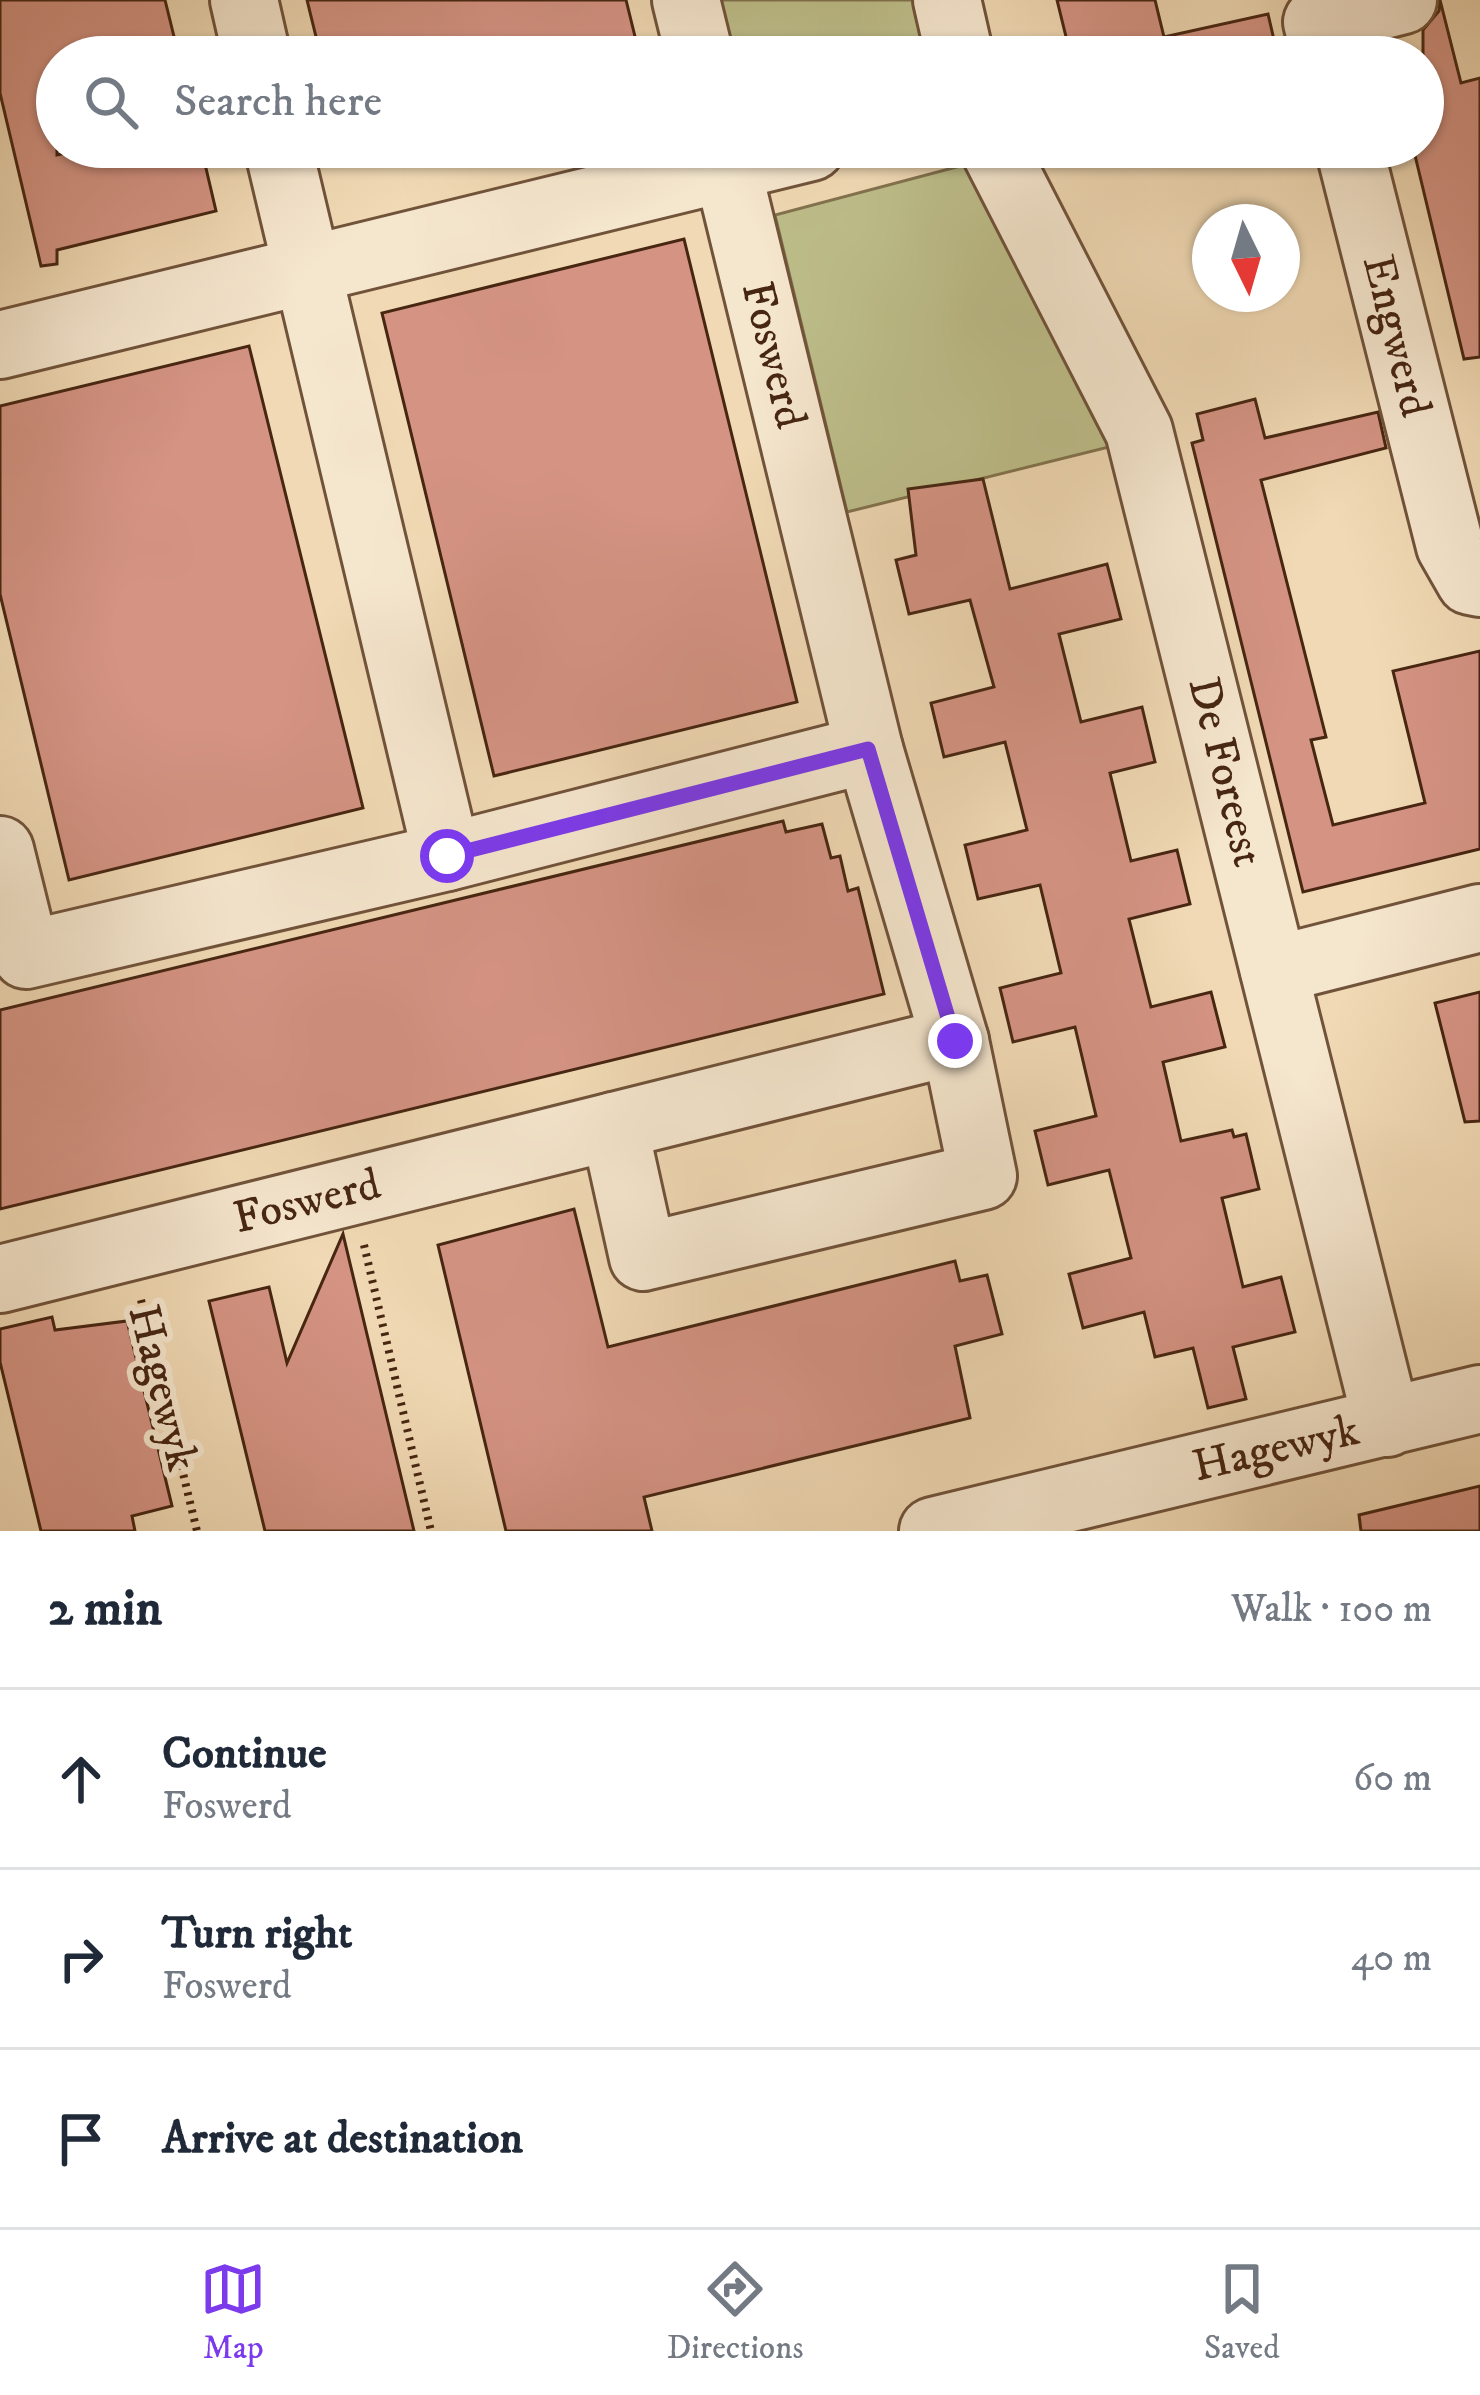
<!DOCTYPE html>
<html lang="en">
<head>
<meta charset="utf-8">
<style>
  body { margin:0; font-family:"IM FELL DW Pica",serif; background:#f2f2f3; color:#1f2937 }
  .compass { position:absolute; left:1192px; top:204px; width:108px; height:108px; border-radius:50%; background:#fff; box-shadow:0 3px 9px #0004; rotate:175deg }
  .stop { position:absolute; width:36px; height:36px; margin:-27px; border:9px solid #7c3aed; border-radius:50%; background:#fff }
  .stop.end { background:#7c3aed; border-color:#fff; box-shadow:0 3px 12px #0008 }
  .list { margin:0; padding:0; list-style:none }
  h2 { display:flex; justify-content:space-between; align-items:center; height:156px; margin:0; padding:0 48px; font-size:51px }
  h2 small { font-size:39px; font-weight:400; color:#747a83 }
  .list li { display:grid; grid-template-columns:78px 1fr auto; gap:36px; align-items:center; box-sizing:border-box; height:180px; padding:0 48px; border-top:3px solid #e0e1e3 }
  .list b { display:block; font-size:45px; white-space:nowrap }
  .list p { margin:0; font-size:39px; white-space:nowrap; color:#747a83 }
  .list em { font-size:39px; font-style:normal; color:#747a83 }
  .icon { flex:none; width:66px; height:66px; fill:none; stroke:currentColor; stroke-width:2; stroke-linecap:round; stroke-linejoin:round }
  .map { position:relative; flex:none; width:1480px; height:1531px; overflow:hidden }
  .search { position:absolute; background:#fff; box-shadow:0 3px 9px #0004; left:36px; right:36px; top:36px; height:132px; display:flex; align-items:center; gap:30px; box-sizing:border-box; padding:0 42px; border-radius:66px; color:#747a83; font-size:45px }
  .sheet { height:696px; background:#fff }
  nav { display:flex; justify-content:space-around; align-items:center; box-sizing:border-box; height:168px; border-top:3px solid #e0e1e3; background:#fff; font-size:33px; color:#747a83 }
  nav a { display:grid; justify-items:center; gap:6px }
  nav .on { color:#7c3aed }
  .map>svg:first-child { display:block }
  .green { fill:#bdbe8a; stroke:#82724e; stroke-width:3 }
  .building { fill:#d49383; stroke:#472612; stroke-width:3 }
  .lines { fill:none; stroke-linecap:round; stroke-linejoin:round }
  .minor-casing { stroke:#71533a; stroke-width:72 }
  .path { stroke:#472612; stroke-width:8; stroke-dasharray:3 6; stroke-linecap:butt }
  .minor { stroke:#f5e6ce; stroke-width:66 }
  .route { stroke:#7c3aed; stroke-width:15 }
  .labels { text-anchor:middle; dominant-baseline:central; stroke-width:12; stroke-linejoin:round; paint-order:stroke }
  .street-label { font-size:45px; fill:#472612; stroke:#f5e6ce }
</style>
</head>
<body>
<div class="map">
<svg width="1480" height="1531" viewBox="0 0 1480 1531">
  <rect width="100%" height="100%" fill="#f0d9b4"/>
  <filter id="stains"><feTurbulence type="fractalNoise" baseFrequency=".00167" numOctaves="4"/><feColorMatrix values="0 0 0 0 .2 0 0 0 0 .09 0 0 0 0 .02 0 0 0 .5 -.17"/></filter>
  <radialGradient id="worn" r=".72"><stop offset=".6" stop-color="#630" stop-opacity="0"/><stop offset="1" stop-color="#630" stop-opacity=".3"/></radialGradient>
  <g class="green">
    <polygon points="716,0 926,0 939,57 731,57"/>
    <polygon points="979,161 1125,443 847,512 775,215"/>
  </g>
  <g class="building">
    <polygon points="0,0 165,0 179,57 57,57 57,155 94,147 201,147 216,211 57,250 57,264 41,266 0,93"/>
    <polygon points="307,0 626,0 640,57 321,57"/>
    <polygon points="1057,0 1155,0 1164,37 1268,14 1278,57 1071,57"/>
    <polygon points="1440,0 1461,83 1480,78 1480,357 1464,359 1413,147 1423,147 1423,30 1439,11"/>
    <polygon points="684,239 797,702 494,776 382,313"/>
    <polygon points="249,346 363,808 69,880 0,594 0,406"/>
    <polygon points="1255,399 1265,438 1378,412 1386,448 1261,480 1326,737 1311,740 1333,825 1425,803 1393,671 1480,651 1480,849 1303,892 1192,443 1203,440 1197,414"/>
    <polygon points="983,479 1010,589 1107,564 1121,619 1059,634 1081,722 1142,707 1155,762 1110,773 1131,861 1177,850 1190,904 1129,919 1151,1007 1211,992 1225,1047 1163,1062 1181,1141 1232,1130 1234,1137 1246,1134 1259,1189 1222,1198 1243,1287 1281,1277 1295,1332 1233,1347 1246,1399 1208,1408 1193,1348 1155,1357 1144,1312 1083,1328 1069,1274 1131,1258 1109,1170 1048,1185 1035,1131 1096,1116 1075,1027 1013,1042 1000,988 1061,973 1040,885 978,899 965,845 1027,830 1005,742 944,757 931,703 994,687 970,600 909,614 896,560 916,555 908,489"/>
    <polygon points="783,821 786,832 822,824 831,858 840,856 848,891 858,888 884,994 0,1209 0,1010"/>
    <polygon points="1480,992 1480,1121 1465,1122 1435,1003"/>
    <polygon points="574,1209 608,1347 955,1261 960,1281 987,1275 1002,1334 955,1346 970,1418 644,1497 652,1531 506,1531 438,1245"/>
    <polygon points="343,1234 414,1531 265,1531 209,1301 269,1287 287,1363"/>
    <polygon points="52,1317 55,1330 127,1321 172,1506 132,1516 135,1531 41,1531 0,1362 0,1329"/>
    <polygon points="1480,1486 1480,1531 1361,1531 1359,1515"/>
  </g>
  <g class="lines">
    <defs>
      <g id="minor">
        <polyline points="244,0 257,57"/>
        <polyline points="686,0 700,57"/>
        <polyline points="947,0 960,57"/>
        <polyline points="1326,57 1317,22 1403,0"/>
        <polyline points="278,147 447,857"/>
        <polyline points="993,147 1139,431 1387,1423"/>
        <polyline points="1349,147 1450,546 1470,581 1480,583"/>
        <polyline points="0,345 811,147"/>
        <polyline points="0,850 26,955 447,857 869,749"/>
        <polyline points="1274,970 1480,918"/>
        <polyline points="614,1126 643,1257 983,1176 955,1041 869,749 722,147"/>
        <polyline points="0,1279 955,1041"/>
        <polyline points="933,1531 1480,1399"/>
      </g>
    </defs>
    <use href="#minor" class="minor-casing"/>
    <g class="path">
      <polyline points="364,1245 431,1531"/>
      <polyline points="141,1300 197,1531"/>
    </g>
    <use href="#minor" class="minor"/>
  </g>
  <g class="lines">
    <polyline class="route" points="447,856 868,749 955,1041"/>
  </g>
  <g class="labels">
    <g class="street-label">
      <text transform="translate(1396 336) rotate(76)">Engwerd</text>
      <text transform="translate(773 355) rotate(76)">Foswerd</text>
      <text transform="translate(1225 772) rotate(76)">De Foreest</text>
      <text transform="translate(307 1202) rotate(-14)">Foswerd</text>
      <text transform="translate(162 1388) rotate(76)">Hagewyk</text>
      <text transform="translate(1276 1449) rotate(-13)">Hagewyk</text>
    </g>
  </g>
  <rect width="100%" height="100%" filter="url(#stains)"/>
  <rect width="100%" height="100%" fill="url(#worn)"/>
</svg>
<svg class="compass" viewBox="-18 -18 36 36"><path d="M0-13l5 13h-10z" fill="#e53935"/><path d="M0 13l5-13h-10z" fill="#747a83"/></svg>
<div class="stop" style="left:447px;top:856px"></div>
<div class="stop end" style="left:955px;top:1041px"></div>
<div class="search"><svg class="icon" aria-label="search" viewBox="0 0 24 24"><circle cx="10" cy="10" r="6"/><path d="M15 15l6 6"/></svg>Search here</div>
</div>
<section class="sheet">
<h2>2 min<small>Walk · 100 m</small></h2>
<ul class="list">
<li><svg class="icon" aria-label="ahead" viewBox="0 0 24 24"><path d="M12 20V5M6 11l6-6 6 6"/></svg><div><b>Continue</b><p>Foswerd</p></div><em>60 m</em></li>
<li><svg class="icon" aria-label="right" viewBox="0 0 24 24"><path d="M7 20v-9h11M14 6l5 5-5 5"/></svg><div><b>Turn right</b><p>Foswerd</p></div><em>40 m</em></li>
<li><svg class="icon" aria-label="arrive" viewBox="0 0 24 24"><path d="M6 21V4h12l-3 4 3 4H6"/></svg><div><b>Arrive at destination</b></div></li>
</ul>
</section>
<nav>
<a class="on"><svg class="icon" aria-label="map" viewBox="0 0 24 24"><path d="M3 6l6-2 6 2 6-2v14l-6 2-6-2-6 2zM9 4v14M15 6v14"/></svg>Map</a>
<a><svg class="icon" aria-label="directions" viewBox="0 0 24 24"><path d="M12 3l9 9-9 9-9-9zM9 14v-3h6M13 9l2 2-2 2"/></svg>Directions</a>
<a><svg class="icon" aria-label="saved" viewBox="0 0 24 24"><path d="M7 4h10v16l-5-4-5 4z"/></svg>Saved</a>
</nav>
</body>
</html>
